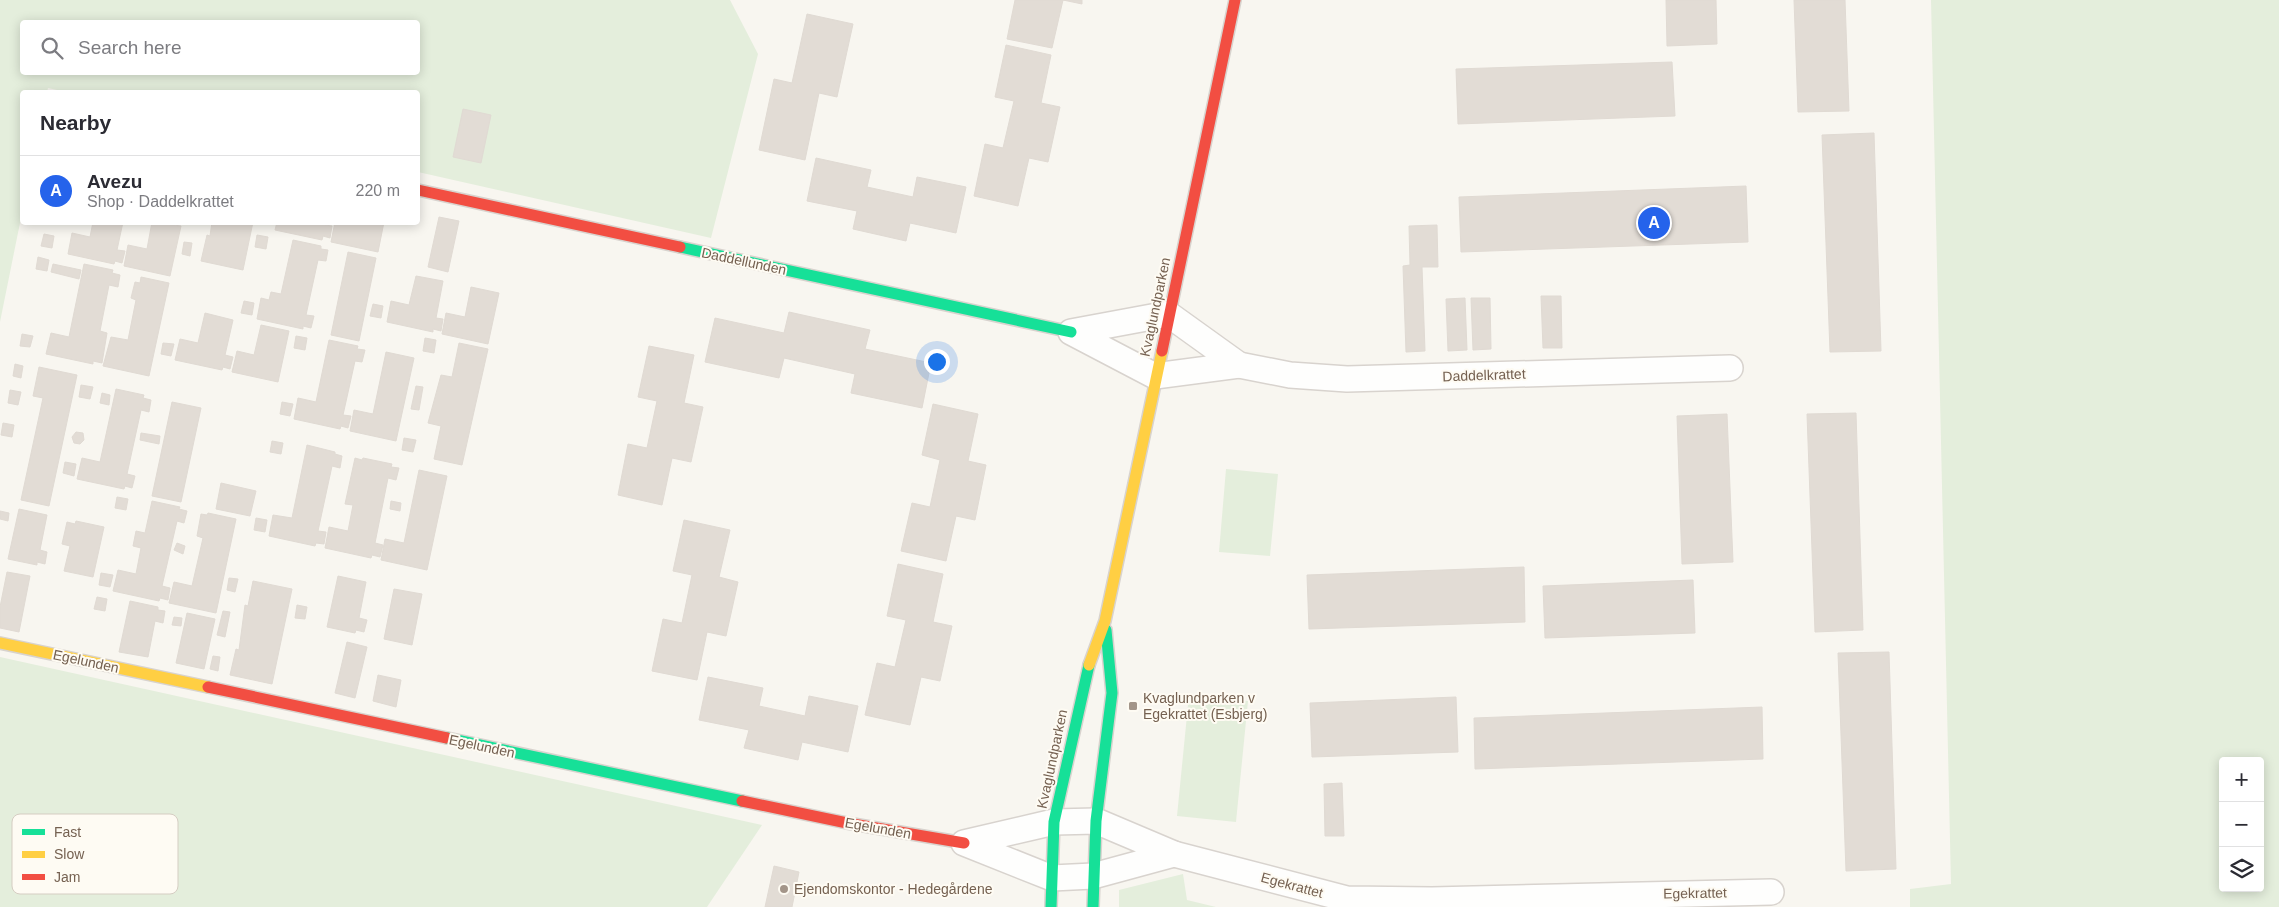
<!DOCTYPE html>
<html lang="en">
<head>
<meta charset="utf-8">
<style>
  body { margin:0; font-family:Helvetica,sans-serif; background:#f2f2f3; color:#2b2b33 }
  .controls { position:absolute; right:15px; bottom:15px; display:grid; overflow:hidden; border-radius:5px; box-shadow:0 2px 12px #0003 }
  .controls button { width:45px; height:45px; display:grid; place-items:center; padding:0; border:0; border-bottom:1px solid #e1e1e2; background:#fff; color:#2b2b33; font:25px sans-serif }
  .you { position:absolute; left:936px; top:361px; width:18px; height:18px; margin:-12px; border:4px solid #fff; border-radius:50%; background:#1a73e8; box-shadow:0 0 0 8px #1a73e833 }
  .badge { display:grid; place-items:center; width:32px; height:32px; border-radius:50%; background:#2563eb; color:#fff; font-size:16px; font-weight:700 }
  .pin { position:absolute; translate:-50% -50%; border:2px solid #fff; box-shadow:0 1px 5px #0006 }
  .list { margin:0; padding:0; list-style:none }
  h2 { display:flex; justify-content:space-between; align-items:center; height:65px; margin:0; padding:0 20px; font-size:21px }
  h2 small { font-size:16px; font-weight:400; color:#7c7c81 }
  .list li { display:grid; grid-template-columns:32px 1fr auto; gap:15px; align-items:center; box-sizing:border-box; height:70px; padding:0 20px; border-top:1px solid #e1e1e2 }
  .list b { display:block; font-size:19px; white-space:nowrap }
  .list p { margin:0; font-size:16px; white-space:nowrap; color:#7c7c81 }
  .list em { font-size:16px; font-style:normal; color:#7c7c81 }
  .icon { flex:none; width:28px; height:28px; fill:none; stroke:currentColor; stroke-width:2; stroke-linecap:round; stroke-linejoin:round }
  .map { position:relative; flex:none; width:2279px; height:907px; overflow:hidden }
  .search { position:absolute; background:#fff; box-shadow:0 2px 12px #0003; left:20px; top:20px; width:400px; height:55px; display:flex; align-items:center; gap:12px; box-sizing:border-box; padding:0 18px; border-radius:5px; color:#7c7c81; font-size:19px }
  .panel { position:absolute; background:#fff; box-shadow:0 2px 12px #0003; left:20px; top:90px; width:400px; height:135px; border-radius:5px }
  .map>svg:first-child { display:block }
  .green { fill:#e4eedc; fill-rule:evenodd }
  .building { fill:#e2dcd5; stroke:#e0dad3 }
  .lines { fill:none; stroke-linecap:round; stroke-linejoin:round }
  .street-casing { stroke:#d8d3ce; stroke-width:28 }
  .fast-casing { stroke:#d8d3ce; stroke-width:14 }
  .slow-casing { stroke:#d8d3ce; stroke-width:14 }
  .jam-casing { stroke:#d8d3ce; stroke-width:14 }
  .street { stroke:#fefefd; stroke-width:25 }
  .fast { stroke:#16e098; stroke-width:11 }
  .slow { stroke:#ffcf43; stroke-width:11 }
  .jam { stroke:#f24e42; stroke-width:11 }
  .poi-dot { fill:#a39589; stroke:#fefbf3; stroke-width:2 }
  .labels { text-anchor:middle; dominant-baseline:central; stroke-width:4; stroke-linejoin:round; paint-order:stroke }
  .street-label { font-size:14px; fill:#756151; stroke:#fefbf3 }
  .poi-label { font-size:14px; fill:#756151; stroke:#fefbf3; text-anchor:start }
  .key { fill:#fefbf3; stroke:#d5cdc2; stroke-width:1 }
  .key-label { font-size:14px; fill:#756151 }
</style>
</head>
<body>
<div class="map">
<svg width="2279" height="907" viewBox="0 0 2279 907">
  <rect width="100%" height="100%" fill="#f8f6f0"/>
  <g class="green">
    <path d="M0,0H730L758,54L711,238L418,172V92H66L48,88L47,92H22V213L0,322ZM22,22H418V72H22Z"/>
    <path d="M1931,0H2279V907H1910V889L1951,884ZM2223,761H2260V888H2223Z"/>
    <polygon points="1226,469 1278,474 1270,556 1219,552"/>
    <polygon points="0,657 762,825 707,907 0,907"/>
    <polygon points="1189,695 1248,701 1236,822 1177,816"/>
    <polygon points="1183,874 1187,900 1216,907 1119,907 1119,890"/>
  </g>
  <g class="building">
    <polygon points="1015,0 1082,0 1082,4 1063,0 1052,48 1007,39"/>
    <polygon points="1666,0 1716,0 1717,44 1667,46"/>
    <polygon points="1794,0 1845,0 1849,111 1798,112"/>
    <polygon points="807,14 853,24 837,97 819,93 805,160 759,150 774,79 792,83"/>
    <polygon points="1006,45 1051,55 1041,103 1060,107 1048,162 1029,158 1018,206 974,196 985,144 1003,148 1014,101 995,97"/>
    <polygon points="1672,62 1675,116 1458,124 1456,69"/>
    <polygon points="463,109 491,115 481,163 453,157"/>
    <polygon points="1874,133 1881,351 1830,352 1822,135"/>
    <polygon points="816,158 871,170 867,187 913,197 917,177 966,187 956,233 910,223 906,241 853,229 857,211 807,201"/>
    <polygon points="1746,186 1748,242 1461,252 1459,197"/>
    <polygon points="439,217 459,221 448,272 428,267"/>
    <polygon points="93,222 123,222 117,250 125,251 122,263 115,261 114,264 68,254 72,233 90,237"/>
    <polygon points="152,222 181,226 170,276 124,266 128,245 147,249"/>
    <polygon points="212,222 253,222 243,270 201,261 207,235 210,236"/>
    <polygon points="277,222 326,222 325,225 332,226 330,238 323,236 322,240 275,230"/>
    <polygon points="335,222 384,222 378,252 331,242"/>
    <polygon points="1437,225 1438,267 1422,267 1425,351 1406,352 1403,266 1410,265 1409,226"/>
    <polygon points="44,234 54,236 52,248 41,246"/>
    <polygon points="257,235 268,237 266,249 255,247"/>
    <polygon points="293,240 321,246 321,249 328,250 326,261 318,260 306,315 314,316 311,328 303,326 303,329 257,319 261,298 269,300 271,292 281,294"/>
    <polygon points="184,242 192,243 190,256 182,254"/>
    <polygon points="348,252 376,258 359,341 331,335"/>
    <polygon points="38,257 49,260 47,271 36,269"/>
    <polygon points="53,264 81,270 79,279 51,272"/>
    <polygon points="84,264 113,270 112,273 120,275 118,287 109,285 100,331 107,333 102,363 93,361 93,364 46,354 51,333 69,337"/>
    <polygon points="416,276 443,281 436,318 443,319 441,331 433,329 433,332 387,322 391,301 409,305"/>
    <polygon points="141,277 169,283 149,376 103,366 111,337 128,340 136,300 131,298 135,282 140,283"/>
    <polygon points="471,287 499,293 488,344 442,334 446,313 465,317"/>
    <polygon points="1541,296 1561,296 1562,348 1543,348"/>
    <polygon points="1465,298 1467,350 1448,351 1446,299"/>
    <polygon points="1471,298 1490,298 1491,349 1473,350"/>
    <polygon points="244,301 254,303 252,315 241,313"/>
    <polygon points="373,304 383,306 381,318 370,316"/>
    <polygon points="789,312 870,330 865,349 931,363 922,408 851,393 855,374 784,358 779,378 705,362 715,318 784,333"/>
    <polygon points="205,313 233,320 225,355 233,357 230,369 223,367 222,370 175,360 180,339 198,343"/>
    <polygon points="261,325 289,331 278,382 232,372 237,351 254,355"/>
    <polygon points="22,334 33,336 30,347 20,346"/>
    <polygon points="296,336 307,338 305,350 294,348"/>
    <polygon points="425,338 436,340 434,353 423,351"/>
    <polygon points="329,340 358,346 357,349 365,350 362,362 355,361 343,415 351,416 348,428 341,426 340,429 294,419 298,398 316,402"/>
    <polygon points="163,343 174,344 171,356 161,354"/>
    <polygon points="459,343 488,349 462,465 434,459 441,426 428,423 441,375 452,377"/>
    <polygon points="649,346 694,355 684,403 703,407 691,462 672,458 662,505 618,495 628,444 647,448 657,401 638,397"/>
    <polygon points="386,352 414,358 396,441 350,431 354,410 373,414"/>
    <polygon points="15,364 23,366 21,378 13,376"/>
    <polygon points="39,367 77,375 49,506 21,500 43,398 33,396"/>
    <polygon points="81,385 93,387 90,399 79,397"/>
    <polygon points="416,386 423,387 419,410 411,409"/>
    <polygon points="116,389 144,395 143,398 151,400 149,412 141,410 127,474 135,476 132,488 125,486 124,489 77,479 82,458 100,462"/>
    <polygon points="10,390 21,392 18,405 8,403"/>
    <polygon points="102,393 110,395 109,405 100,403"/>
    <polygon points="172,402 201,408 181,502 152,496"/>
    <polygon points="282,402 293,404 290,416 280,414"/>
    <polygon points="933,404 978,414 968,461 986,465 975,520 956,516 946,561 901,551 912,503 930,507 940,460 922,455"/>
    <polygon points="1856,413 1863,630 1815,632 1807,414"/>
    <polygon points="1727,414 1733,562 1682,564 1677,416"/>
    <polygon points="3,423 14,425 12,437 1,435"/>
    <polygon points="76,432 83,433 84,440 80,444 74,443 72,437"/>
    <polygon points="141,433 160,436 159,444 140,440"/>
    <polygon points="404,438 416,440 413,452 402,450"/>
    <polygon points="272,441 283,443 281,454 270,452"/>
    <polygon points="307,445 335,452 335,454 342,456 340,468 332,466 318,531 326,532 324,544 316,543 315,546 269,536 273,515 292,518"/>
    <polygon points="355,458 362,460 363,458 392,464 391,467 399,468 396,480 388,478 375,543 383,545 380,557 372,555 371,558 325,548 329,527 348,531 353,505 345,504"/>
    <polygon points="65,462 76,464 74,476 63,473"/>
    <polygon points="419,470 447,476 427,570 381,560 385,539 404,543"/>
    <polygon points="221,483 256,491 250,516 216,509"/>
    <polygon points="117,497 128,499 126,510 115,508"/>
    <polygon points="152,501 180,507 179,509 187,511 184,523 177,521 162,586 170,588 168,600 160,598 159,601 113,591 118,570 136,574 141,548 133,546 136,531 145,533"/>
    <polygon points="391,501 401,503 400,511 390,509"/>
    <polygon points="19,509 47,515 40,550 47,552 45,564 37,562 37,565 8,559"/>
    <polygon points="0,511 9,513 8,521 0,519"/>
    <polygon points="208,513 236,519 216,613 169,603 174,582 192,586 203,538 197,536 201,514 207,515"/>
    <polygon points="256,518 267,520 265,532 254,530"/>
    <polygon points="684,520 730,530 719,577 738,582 726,636 707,632 697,680 652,671 663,619 682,623 692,575 673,571"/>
    <polygon points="76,521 104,527 93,577 64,571 70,546 62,544 67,522 75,524"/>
    <polygon points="177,543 185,546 183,554 174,550"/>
    <polygon points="898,564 943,574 933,622 952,626 940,681 921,677 910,725 865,715 877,663 895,667 906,620 887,616"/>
    <polygon points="1524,567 1525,622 1309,629 1307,575"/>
    <polygon points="7,572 30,576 19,632 0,628 0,607"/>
    <polygon points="101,573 113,575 110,587 99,585"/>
    <polygon points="338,576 366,582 359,618 367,620 364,632 356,630 355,633 327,627"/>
    <polygon points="229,578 238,579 235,592 227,590"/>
    <polygon points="1693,580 1695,633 1545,638 1543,586"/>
    <polygon points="253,581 292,589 272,684 230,675 236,649 239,650 245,605 248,606"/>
    <polygon points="394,589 422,594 412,645 384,639"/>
    <polygon points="97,597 107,599 105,611 94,609"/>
    <polygon points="130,601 158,607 158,610 165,611 163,623 155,621 148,657 119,652"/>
    <polygon points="297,605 307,607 305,619 295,618"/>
    <polygon points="223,611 230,612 225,637 217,635"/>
    <polygon points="187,613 215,619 204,669 176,663"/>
    <polygon points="174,617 182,618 181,626 172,625"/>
    <polygon points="347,642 367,647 355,698 335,693"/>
    <polygon points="1889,652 1896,869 1846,871 1838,653"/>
    <polygon points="213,656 220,657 218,671 210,669"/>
    <polygon points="378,675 401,680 396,707 373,701"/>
    <polygon points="708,677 763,688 759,706 805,716 809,696 858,706 848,752 802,742 798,760 744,748 749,730 699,720"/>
    <polygon points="1456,697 1458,752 1312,757 1310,703"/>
    <polygon points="1762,707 1763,759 1475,769 1474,718"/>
    <polygon points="1342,783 1344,836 1325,836 1324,784"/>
    <polygon points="774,866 799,872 792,907 765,907"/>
  </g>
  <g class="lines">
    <defs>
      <g id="street">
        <polygon points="1168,314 1239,365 1155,376 1071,332"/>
        <polyline points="1239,365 1290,375 1347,379 1730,368"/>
        <polygon points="1096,821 1174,854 1093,876 1052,878 964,843 1054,822"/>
        <polyline points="1174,854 1347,899 1432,900 1771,892"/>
      </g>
      <g id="fast">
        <polyline points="680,247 1071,332"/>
        <polyline points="447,738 742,801"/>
        <polyline points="1051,907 1054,822 1089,665"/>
        <polyline points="1093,907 1096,821 1112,693 1106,630"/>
      </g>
      <g id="slow">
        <polyline points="0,643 208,687"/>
        <polyline points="1089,665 1105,621 1162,351"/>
      </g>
      <g id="jam">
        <polyline points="418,190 680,247"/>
        <polyline points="1162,351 1235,0"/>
        <polyline points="208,687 447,738"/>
        <polyline points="742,801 847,823 964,843"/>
      </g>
    </defs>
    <use href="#street" class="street-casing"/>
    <use href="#fast" class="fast-casing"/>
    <use href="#slow" class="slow-casing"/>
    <use href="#jam" class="jam-casing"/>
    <use href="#street" class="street"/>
    <use href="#fast" class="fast"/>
    <use href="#slow" class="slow"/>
    <use href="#jam" class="jam"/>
  </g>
  <g class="poi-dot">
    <rect x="1128" y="701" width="10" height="10" rx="2.5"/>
    <circle cx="784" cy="889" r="5"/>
  </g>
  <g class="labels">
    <g class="street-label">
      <text transform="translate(744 261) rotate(12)">Daddellunden</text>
      <text transform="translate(1155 307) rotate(-78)">Kvaglundparken</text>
      <text transform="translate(1484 375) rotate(-2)">Daddelkrattet</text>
      <text transform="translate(86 661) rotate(12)">Egelunden</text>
      <text transform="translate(482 746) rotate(12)">Egelunden</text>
      <text transform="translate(1052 759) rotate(-78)">Kvaglundparken</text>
      <text transform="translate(878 828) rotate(10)">Egelunden</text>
      <text transform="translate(1292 885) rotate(15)">Egekrattet</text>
      <text transform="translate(1695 893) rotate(-1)">Egekrattet</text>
    </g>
    <g class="poi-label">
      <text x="1143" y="698">Kvaglundparken v<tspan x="1143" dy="16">Egekrattet (Esbjerg)</tspan></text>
      <text x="794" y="889">Ejendomskontor - Hedegårdene</text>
    </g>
  </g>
  <rect x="12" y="814" width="166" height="80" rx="8" class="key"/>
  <rect x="22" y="829" width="23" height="6" fill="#16e098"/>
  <rect x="22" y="851" width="23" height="7" fill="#ffcf43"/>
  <rect x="22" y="874" width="23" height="6" fill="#f24e42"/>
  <g class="key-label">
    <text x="54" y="837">Fast</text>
    <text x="54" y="859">Slow</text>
    <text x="54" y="882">Jam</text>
  </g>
</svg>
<div class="controls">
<button>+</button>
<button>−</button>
<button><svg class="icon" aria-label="layers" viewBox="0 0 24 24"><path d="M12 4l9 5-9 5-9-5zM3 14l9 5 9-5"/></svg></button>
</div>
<div class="you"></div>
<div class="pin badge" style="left:1654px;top:223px">A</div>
<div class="search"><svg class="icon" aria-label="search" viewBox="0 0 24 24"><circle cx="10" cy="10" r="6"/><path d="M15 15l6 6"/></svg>Search here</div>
<section class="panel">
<h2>Nearby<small></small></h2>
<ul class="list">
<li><span class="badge">A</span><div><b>Avezu</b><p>Shop · Daddelkrattet</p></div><em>220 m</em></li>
</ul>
</section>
</div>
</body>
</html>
